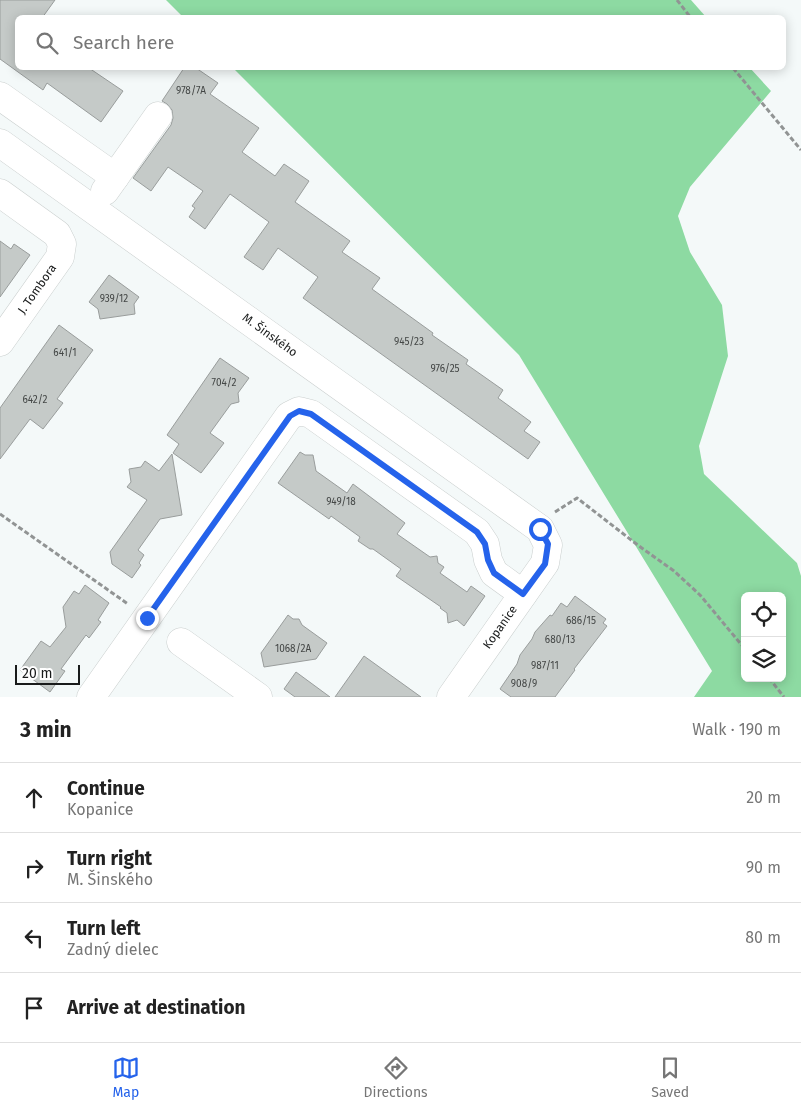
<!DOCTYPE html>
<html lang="en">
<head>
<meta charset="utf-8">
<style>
  body { margin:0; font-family:"Fira Sans",sans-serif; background:#f2f2f2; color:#222 }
  .controls { position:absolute; right:15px; bottom:15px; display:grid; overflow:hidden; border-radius:8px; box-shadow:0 2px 12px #0003 }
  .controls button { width:45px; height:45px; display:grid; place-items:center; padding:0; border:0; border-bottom:1px solid #e0e0e0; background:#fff; color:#222; font:25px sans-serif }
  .scale { position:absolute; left:15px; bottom:12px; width:65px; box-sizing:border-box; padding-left:5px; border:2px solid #191b1b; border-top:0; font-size:14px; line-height:18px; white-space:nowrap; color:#191b1b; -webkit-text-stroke:4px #fff; paint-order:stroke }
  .stop { position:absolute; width:15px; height:15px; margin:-11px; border:4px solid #2563eb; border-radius:50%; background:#fff }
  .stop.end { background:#2563eb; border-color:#fff; box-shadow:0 1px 5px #0008 }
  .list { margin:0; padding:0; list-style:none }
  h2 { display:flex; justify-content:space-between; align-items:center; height:65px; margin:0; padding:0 20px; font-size:21px }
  h2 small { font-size:16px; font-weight:400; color:#767676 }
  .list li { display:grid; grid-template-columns:32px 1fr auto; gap:15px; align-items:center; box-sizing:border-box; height:70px; padding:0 20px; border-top:1px solid #e0e0e0 }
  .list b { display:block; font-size:19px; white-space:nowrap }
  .list p { margin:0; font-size:16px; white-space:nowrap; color:#767676 }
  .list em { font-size:16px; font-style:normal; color:#767676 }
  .icon { flex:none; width:28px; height:28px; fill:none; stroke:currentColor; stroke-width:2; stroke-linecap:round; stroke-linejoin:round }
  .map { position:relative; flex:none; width:801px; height:697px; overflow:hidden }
  .search { position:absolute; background:#fff; box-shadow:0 2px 12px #0003; left:15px; right:15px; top:15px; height:55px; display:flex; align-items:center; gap:12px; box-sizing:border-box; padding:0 18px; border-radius:8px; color:#767676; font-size:19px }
  .sheet { height:345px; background:#fff }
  nav { display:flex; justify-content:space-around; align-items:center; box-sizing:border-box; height:70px; border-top:1px solid #e0e0e0; background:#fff; font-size:14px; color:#767676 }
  nav a { display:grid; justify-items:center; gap:2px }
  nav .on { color:#2563eb }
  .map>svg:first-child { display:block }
  .green { fill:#8ddaa2; fill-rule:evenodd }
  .building { fill:#c5cac8; stroke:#999d9c }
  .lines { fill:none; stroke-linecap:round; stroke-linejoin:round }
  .minor-casing { stroke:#cacfce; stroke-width:29 }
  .path { stroke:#919494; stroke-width:3; stroke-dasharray:5 2.5; stroke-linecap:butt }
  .minor { stroke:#fff; stroke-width:28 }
  .route { stroke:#2563eb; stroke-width:6 }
  .labels { text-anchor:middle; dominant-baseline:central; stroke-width:4; stroke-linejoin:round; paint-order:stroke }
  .number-label { font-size:10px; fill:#444746 }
  .street-label { font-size:12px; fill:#191b1b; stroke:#fff }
</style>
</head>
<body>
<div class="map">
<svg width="801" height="697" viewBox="0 0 801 697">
  <rect width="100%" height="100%" fill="#f4f9f9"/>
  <g class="green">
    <polygon points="166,0 691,0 706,17 184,18"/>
    <path d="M233,68H750L771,91L690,187L678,216L690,252L722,305L728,356L699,446L704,474L797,563L801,576V697H694L712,671L519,355ZM745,596H782V678H745Z"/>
  </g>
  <g class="building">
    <polygon points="0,0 55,0 42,18 18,18 18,68 89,68 123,91 101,122 47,83 43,90 0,59"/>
    <polygon points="184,68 196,68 218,83 210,94 259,128 242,152 275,176 284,164 309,181 295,202 350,241 342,252 380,278 372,289 433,333 432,335 468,360 466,364 503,390 498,398 531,422 524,431 540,442 528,459 303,298 318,277 278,248 263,270 244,257 269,222 230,194 205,229 189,217 195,208 192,206 203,191 168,167 151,191 133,178 171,125 173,118 172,110 167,104 162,101"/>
    <polygon points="0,241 11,249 14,244 30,255 0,297"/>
    <polygon points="109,275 139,297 134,304 135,314 100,319 98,309 89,302"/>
    <polygon points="59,325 93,350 57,399 63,403 43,429 30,419 0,459 0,408"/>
    <polygon points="220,358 249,378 238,393 239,402 231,404 210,433 224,443 201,473 173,453 179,444 167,435"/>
    <polygon points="300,452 305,455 313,455 316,471 347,493 353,484 405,523 397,534 430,557 437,556 438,563 444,567 440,573 467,592 471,586 485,596 464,626 457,620 448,623 447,613 440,608 441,607 396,576 401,569 373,549 370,549 358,541 360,537 331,516 329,519 278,483"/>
    <polygon points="172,454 182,515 160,519 138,550 144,555 139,563 141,565 132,578 112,564 110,552 147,500 127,487 131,482 129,469 141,467 145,461 159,471"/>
    <polygon points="85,585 109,603 98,620 101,622 89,638 86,635 61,669 65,671 50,692 20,670 41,641 50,647 66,627 63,607 74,591 79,594"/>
    <polygon points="575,596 606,619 603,623 607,626 574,669 575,670 555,697 511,697 500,689 517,664 520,655 532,639 535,632 550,615 552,616 561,603 567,607"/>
    <polygon points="288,615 293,619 299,619 302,625 327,643 316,659 264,667 261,653"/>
    <polygon points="364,656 421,697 335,697"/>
    <polygon points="296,672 330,697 295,697 284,689"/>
  </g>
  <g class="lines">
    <defs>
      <g id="minor">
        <polyline points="0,96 115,177"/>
        <polyline points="0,143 540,529 548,545 545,563 451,697"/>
        <polyline points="105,191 158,116"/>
        <polyline points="0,193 57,234 62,244 60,257 0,342"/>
        <polyline points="181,642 258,697"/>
        <polyline points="91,697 289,416 299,411 311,414 477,532 485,544 488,560 494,573 523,594"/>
      </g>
    </defs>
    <use href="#minor" class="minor-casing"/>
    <g class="path">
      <polyline points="677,0 691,18"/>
      <polyline points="733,68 801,150"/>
      <polyline points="555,512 577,498 639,546 674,571 700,595 745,649"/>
      <polyline points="0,514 128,604"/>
      <polyline points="769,678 784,697"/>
    </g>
    <use href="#minor" class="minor"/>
  </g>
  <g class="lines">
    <polyline class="route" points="147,618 290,416 299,411 311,414 477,532 485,544 488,560 494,573 523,594 545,564 548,544 540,529"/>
  </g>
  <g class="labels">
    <g class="number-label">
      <text x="191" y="91">978/7A</text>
      <text x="114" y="299">939/12</text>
      <text x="409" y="342">945/23</text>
      <text x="65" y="353">641/1</text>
      <text x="445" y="369">976/25</text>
      <text x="224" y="383">704/2</text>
      <text x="35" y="400">642/2</text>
      <text x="341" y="502">949/18</text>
      <text x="581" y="621">686/15</text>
      <text x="560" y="640">680/13</text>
      <text x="293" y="649">1068/2A</text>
      <text x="545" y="666">987/11</text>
      <text x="524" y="684">908/9</text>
    </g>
    <g class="street-label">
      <text transform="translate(37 289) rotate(-55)">J. Tombora</text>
      <text transform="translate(270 335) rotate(36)">M. Šinského</text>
      <text transform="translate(500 627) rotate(-55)">Kopanice</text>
    </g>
  </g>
</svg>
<div class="controls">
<button><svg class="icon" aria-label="locate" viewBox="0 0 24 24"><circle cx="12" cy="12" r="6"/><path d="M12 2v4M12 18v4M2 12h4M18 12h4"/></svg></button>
<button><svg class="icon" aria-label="layers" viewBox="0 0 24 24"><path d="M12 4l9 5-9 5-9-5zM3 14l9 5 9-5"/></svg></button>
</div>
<div class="scale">20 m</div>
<div class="stop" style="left:540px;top:529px"></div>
<div class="stop end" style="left:147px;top:618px"></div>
<div class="search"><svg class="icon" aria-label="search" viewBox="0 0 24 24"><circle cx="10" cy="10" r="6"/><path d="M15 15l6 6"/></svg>Search here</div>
</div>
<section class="sheet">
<h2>3 min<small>Walk · 190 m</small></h2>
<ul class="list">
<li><svg class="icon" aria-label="ahead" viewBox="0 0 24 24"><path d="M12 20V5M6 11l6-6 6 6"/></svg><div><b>Continue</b><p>Kopanice</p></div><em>20 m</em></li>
<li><svg class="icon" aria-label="right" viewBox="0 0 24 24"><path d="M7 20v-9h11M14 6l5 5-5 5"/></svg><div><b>Turn right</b><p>M. Šinského</p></div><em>90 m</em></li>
<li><svg class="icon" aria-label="left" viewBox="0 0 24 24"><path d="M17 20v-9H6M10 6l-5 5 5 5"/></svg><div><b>Turn left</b><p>Zadný dielec</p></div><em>80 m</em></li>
<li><svg class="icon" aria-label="arrive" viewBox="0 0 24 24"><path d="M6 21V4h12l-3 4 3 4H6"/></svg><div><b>Arrive at destination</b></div></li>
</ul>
</section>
<nav>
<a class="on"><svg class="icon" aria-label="map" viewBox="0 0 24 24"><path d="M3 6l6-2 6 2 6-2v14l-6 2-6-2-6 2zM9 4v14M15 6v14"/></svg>Map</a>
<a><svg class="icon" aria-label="directions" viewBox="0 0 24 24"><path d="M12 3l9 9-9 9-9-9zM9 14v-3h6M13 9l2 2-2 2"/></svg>Directions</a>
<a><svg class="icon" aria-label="saved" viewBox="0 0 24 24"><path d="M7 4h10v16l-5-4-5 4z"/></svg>Saved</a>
</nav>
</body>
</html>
